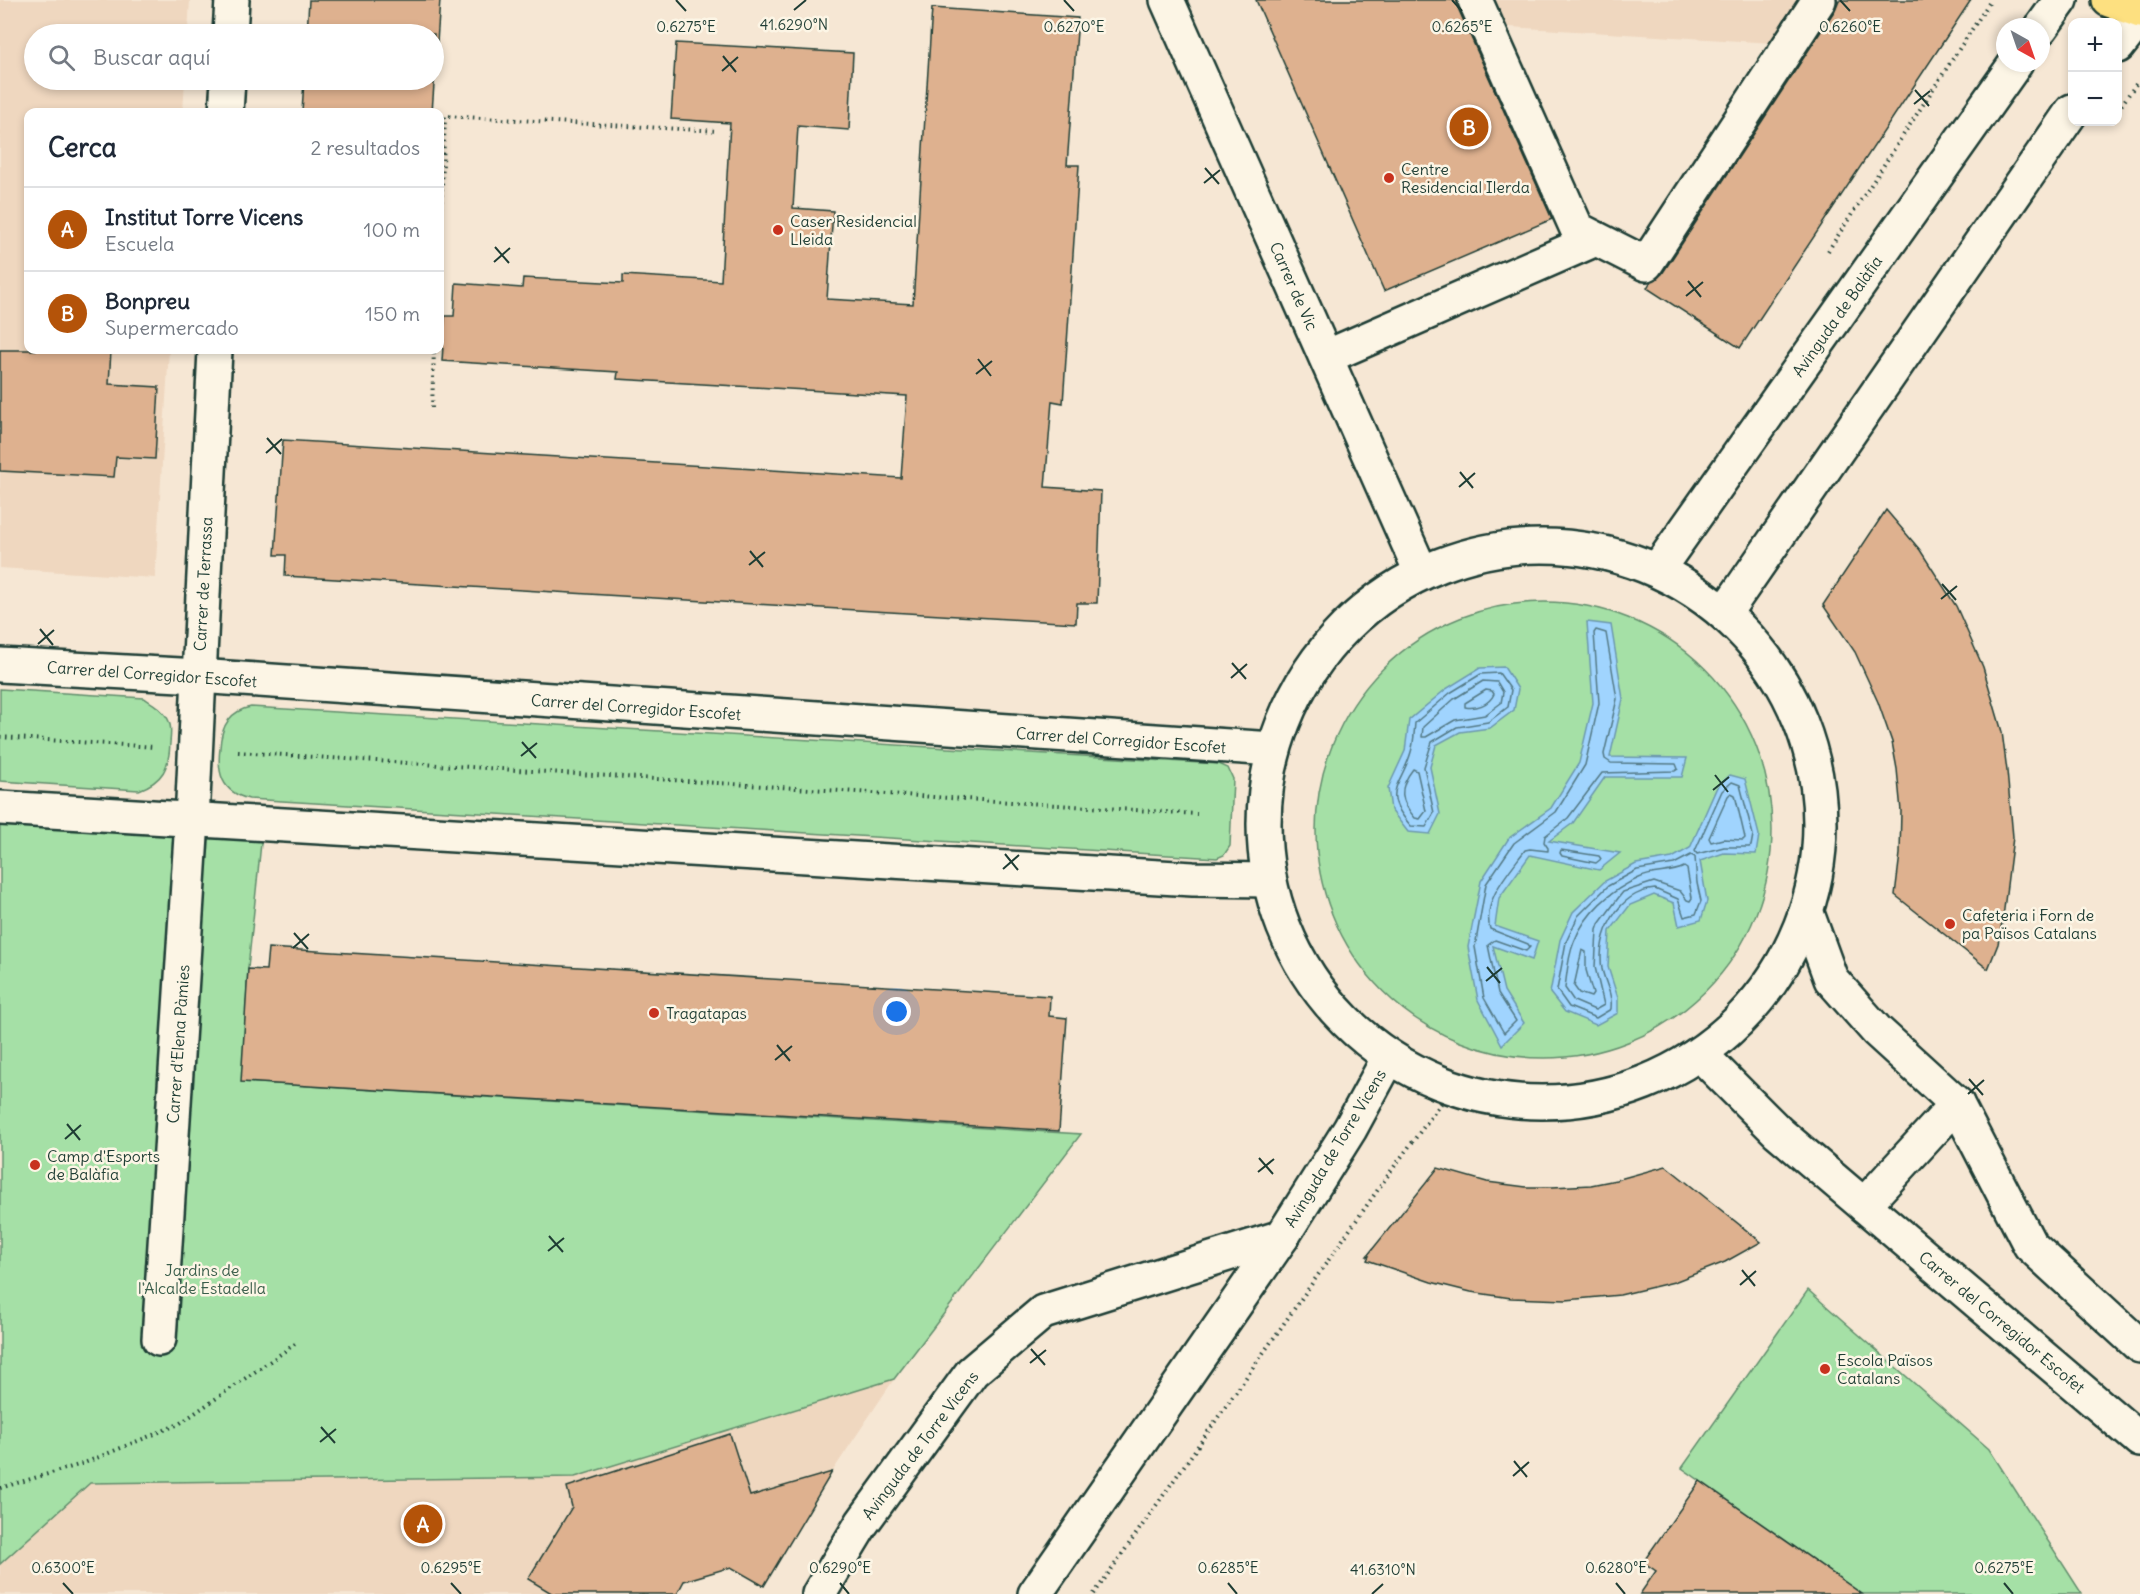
<!DOCTYPE html>
<html lang="es">
<head>
<meta charset="utf-8">
<style>
  body { margin:0; font-family:Delius,sans-serif; background:#f2f2f3; color:#1f2937 }
  .controls { position:absolute; right:18px; top:18px; display:grid; overflow:hidden; border-radius:12px; box-shadow:0 3px 9px #0003 }
  .controls button { width:54px; height:54px; display:grid; place-items:center; padding:0; border:0; border-bottom:2px solid #e0e1e3; background:#fff; color:#1f2937; font:30px sans-serif }
  .compass { position:absolute; left:1996px; top:18px; width:54px; height:54px; border-radius:50%; background:#fff; box-shadow:0 3px 9px #0003; rotate:140deg }
  .you { position:absolute; left:897px; top:1012px; width:21px; height:21px; margin:-15px; border:4px solid #fff; border-radius:50%; background:#1a73e8; box-shadow:0 0 0 9px #1a73e833 }
  .badge { display:grid; place-items:center; width:39px; height:39px; border-radius:50%; background:#b45309; color:#fff; font-size:20px; font-weight:700 }
  .pin { position:absolute; translate:-50% -50%; border:3px solid #fff; box-shadow:0 2px 6px #0006 }
  .list { margin:0; padding:0; list-style:none }
  h2 { display:flex; justify-content:space-between; align-items:center; height:78px; margin:0; padding:0 24px; font-size:26px }
  h2 small { font-size:20px; font-weight:400; color:#747a83 }
  .list li { display:grid; grid-template-columns:39px 1fr auto; gap:18px; align-items:center; box-sizing:border-box; height:84px; padding:0 24px; border-top:2px solid #e0e1e3 }
  .list b { display:block; font-size:22px; white-space:nowrap }
  .list p { margin:0; font-size:20px; white-space:nowrap; color:#747a83 }
  .list em { font-size:20px; font-style:normal; color:#747a83 }
  .icon { flex:none; width:33px; height:33px; fill:none; stroke:currentColor; stroke-width:2; stroke-linecap:round; stroke-linejoin:round }
  .map { position:relative; flex:none; width:2140px; height:1594px; overflow:hidden }
  .search { position:absolute; background:#fff; box-shadow:0 3px 9px #0003; left:24px; top:24px; width:420px; height:66px; display:flex; align-items:center; gap:15px; box-sizing:border-box; padding:0 21px; border-radius:33px; color:#747a83; font-size:22px }
  .panel { position:absolute; background:#fff; box-shadow:0 3px 9px #0003; left:24px; top:108px; width:420px; height:246px; border-radius:12px }
  .map>svg:first-child { display:block }
  .built { fill:#efd7bf }
  .green { fill:#a5e0a6; stroke:#628e6d; stroke-width:1.5 }
  .water { fill:#a0d4fe; stroke:#6c98ad; stroke-width:1.5 }
  .lines { fill:none; stroke-linecap:round; stroke-linejoin:round }
  .shore { stroke:#537985; stroke-width:1.5 }
  .building { fill:#deb18f; stroke:#1f3d34; stroke-width:1.5 }
  .minor-casing { stroke:#1f3d34; stroke-width:38 }
  .major-casing { stroke:#1f3d34; stroke-width:38 }
  .path { stroke:#1f3d34; stroke-width:4; stroke-dasharray:1.5 4.5; stroke-linecap:butt }
  .minor { stroke:#fcf5e5; stroke-width:33 }
  .major { stroke:#fde080; stroke-width:33 }
  .ticks { fill:none; stroke:#1f3d34; stroke-width:2 }
  .poi-dot { fill:#c8321e; stroke:#fcf5e5; stroke-width:2 }
  .labels { text-anchor:middle; dominant-baseline:central; stroke-width:5; stroke-linejoin:round; paint-order:stroke }
  .poi-label { font-size:16px; fill:#1f3d34; stroke:#fcf5e5; text-anchor:start }
  .street-label { font-size:16px; fill:#1f3d34; stroke:#fcf5e5 }
  .park-label { font-size:16px; fill:#3a5e4b; stroke:#fcf5e5 }
  .ticks-label { font-size:15px; text-anchor:middle; fill:#1f3d34; stroke:#fcf5e5; stroke-width:5; stroke-linejoin:round; paint-order:stroke }
</style>
</head>
<body>
<div class="map">
<svg width="2140" height="1594" viewBox="0 0 2140 1594">
  <rect width="100%" height="100%" fill="#f6e7d4"/>
  <filter id="ink" filterUnits="userSpaceOnUse"><feTurbulence type="fractalNoise" baseFrequency=".0167" numOctaves="2"/><feDisplacementMap in="SourceGraphic" scale="12" xChannelSelector="R" yChannelSelector="G"/><feConvolveMatrix kernelMatrix="1 2 1 2 8 2 1 2 1" color-interpolation-filters="sRGB"/></filter>
  <g filter="url(#ink)">
    <g class="built">
      <polygon points="0,0 190,0 188,34 34,34 34,80 185,80 183,112 28,112 28,350 169,350 155,578 0,568"/>
      <polygon points="1367,0 1804,0 1773,43 1494,26 1555,217 1477,251"/>
      <polygon points="894,1379 832,1472 764,1586 731,1567 684,1581 677,1594 0,1594 0,1564 90,1483 575,1477"/>
    </g>
    <g class="green">
      <circle cx="1544" cy="830" r="228"/>
      <path d="M0,689L144,698C152,703 160,707 166,716C172,724 171,733 170,743C169,768 163,781 139,790L0,781Z"/>
      <path d="M251,707L1219,764L1228,768L1233,779L1230,846L1224,855L1217,858L249,799C221,792 217,772 220,748C221,727 229,711 251,707Z"/>
      <polygon points="0,808 263,824 248,968 242,1082 1081,1134 894,1379 575,1477 90,1483 0,1564"/>
      <polygon points="1808,1290 1989,1449 2082,1594 1862,1594 1682,1468"/>
    </g>
    <g class="water">
      <polygon points="1587,622 1611,625 1623,699 1610,757 1687,758 1682,777 1605,777 1573,823 1549,841 1620,853 1599,870 1530,855 1499,898 1495,926 1538,941 1532,960 1493,946 1504,991 1524,1023 1502,1045 1478,1000 1468,947 1481,881 1509,838 1551,808 1579,763 1593,703"/>
      <polygon points="1504,667 1518,689 1514,710 1490,728 1460,732 1436,745 1430,767 1440,814 1430,834 1408,832 1391,810 1388,788 1405,751 1409,720 1446,689 1480,668"/>
      <polygon points="1730,775 1745,779 1759,835 1756,854 1724,853 1700,861 1707,901 1701,920 1679,926 1674,903 1654,895 1630,905 1610,931 1608,967 1618,998 1618,1013 1596,1025 1565,1012 1550,993 1560,940 1573,912 1605,881 1636,864 1672,858 1690,848 1717,787"/>
    </g>
    <g class="lines">
      <g class="shore">
        <path d="M1596,630L1606,633L1617,699L1604,754L1605,759L1611,763L1676,764L1678,769L1675,771L1602,773L1568,818L1545,836L1544,842L1548,848V851L1530,849L1525,850C1509,872 1482,900 1490,929L1528,944L1530,947L1526,951L1495,940L1488,945L1498,993L1516,1021L1504,1033L1484,998L1475,947L1486,884L1514,843L1556,812L1585,765L1599,703L1594,633Z"/>
        <path d="M1499,673L1511,690L1508,707L1488,722L1457,727L1432,742L1424,767L1434,813L1426,827L1411,826C1380,791 1401,787 1411,752C1414,743 1414,733 1415,723L1450,693L1481,674Z"/>
        <polygon points="1483,681 1497,682 1503,692 1501,703 1485,715 1455,720 1426,737 1422,737 1423,727 1454,699"/>
        <path d="M1486,690L1492,691L1494,694C1489,705 1476,709 1465,707V703Z"/>
        <path d="M1413,769L1417,771L1426,811L1420,819L1415,818C1400,801 1398,788 1413,769Z"/>
        <polygon points="1732,782 1740,785 1753,835 1751,846 1749,847 1724,847 1697,854 1695,851 1722,791"/>
        <polygon points="1731,793 1735,795 1745,838 1743,840 1723,839 1711,842 1709,838 1728,796"/>
        <polygon points="1561,850 1599,856 1601,859 1596,863 1562,856 1560,853"/>
        <path d="M1691,855L1695,857L1697,883L1701,901L1696,914L1684,917L1678,899L1655,889C1618,892 1596,935 1602,969C1605,983 1613,995 1611,1009L1596,1018L1569,1007L1557,990L1566,942L1578,916L1608,886L1637,870L1674,864Z"/>
        <path d="M1684,867L1687,869L1692,898L1690,901L1687,900L1680,891L1654,882L1623,892L1619,897L1599,924L1597,930L1595,967L1604,1005L1595,1010L1574,1001L1565,988C1567,973 1568,956 1574,942C1585,913 1611,890 1639,878C1653,871 1670,874 1684,867Z"/>
        <polygon points="1582,950 1586,952 1586,970 1593,994 1591,997 1579,993 1574,986"/>
      </g>
    </g>
    <g class="building">
      <polygon points="309,0 440,0 432,112 302,112 304,80 434,80 434,34 307,34"/>
      <polygon points="1256,0 1457,0 1458,8 1552,219 1384,291"/>
      <polygon points="1839,0 1971,0 1740,348 1647,288 1651,281 1662,274 1835,10"/>
      <polygon points="932,8 1078,18 1067,165 1079,165 1063,403 1052,401 1045,487 1101,491 1097,603 1077,603 1076,623 285,576 286,555 275,555 283,440 901,478 907,396 617,379 618,372 442,361 445,316 454,316 456,283 522,288 523,278 623,283 623,275 721,281 730,123 671,119 676,43 853,53 849,130 798,126 793,208 833,211 827,299 913,304"/>
      <polygon points="0,350 111,350 109,384 159,387 155,459 116,457 114,477 0,471"/>
      <polygon points="1886,510 1920,550 1956,606 1983,667 2002,732 2007,771 2013,837 2003,917 1998,944 1988,969 1895,895 1900,854 1901,811 1897,769 1892,742 1878,702 1855,652 1823,605"/>
      <polygon points="268,948 1050,996 1049,1016 1067,1018 1059,1131 241,1082 248,969 266,970"/>
      <polygon points="1666,1166 1761,1242 1725,1262 1674,1282 1620,1295 1566,1300 1511,1298 1471,1292 1431,1282 1367,1260 1369,1256 1367,1256 1438,1168 1487,1182 1526,1187 1552,1187 1591,1185 1616,1180"/>
      <polygon points="730,1434 750,1496 832,1472 764,1586 731,1567 684,1581 677,1594 553,1594 528,1579 572,1507 567,1487"/>
      <polygon points="1700,1481 1862,1594 1640,1594 1656,1571 1643,1562"/>
    </g>
    <g class="lines">
      <defs>
        <g id="minor">
          <polyline points="1167,0 1421,572"/>
          <polyline points="1475,0 1577,229 1646,264 1819,0"/>
          <polyline points="2041,28 2061,0"/>
          <polyline points="230,34 232,0"/>
          <polyline points="2118,46 2140,18"/>
          <polyline points="226,112 228,80"/>
          <polyline points="1326,357 1596,239"/>
          <circle cx="1542" cy="824" r="278"/>
          <polyline points="1658,569 2016,63"/>
          <polyline points="1726,611 2072,111"/>
          <polyline points="0,665 198,676 1273,749"/>
          <polyline points="0,808 1193,879 1268,880"/>
          <polyline points="1808,916 1831,979 1877,1031 1957,1104 2030,1245 2140,1346"/>
          <polyline points="1701,1055 1778,1132 2140,1440"/>
          <polyline points="1864,1205 1957,1104"/>
          <polyline points="159,1339 192,820 215,350"/>
          <polyline points="819,1594 862,1523 972,1372 1043,1312 1282,1237"/>
          <polyline points="1035,1594 1282,1237 1350,1129 1388,1059"/>
        </g>
        <polyline id="major" points="2109,0 2140,11"/>
      </defs>
      <use href="#minor" class="minor-casing"/>
      <use href="#major" class="major-casing"/>
      <g class="path">
        <polyline points="2118,110 2136,84"/>
        <polyline points="440,232 445,116 718,131"/>
        <polyline points="1828,251 1991,0"/>
        <polyline points="432,408 434,350"/>
        <polyline points="0,737 155,747"/>
        <polyline points="238,752 1197,814"/>
        <polyline points="0,1488 82,1464 179,1424 298,1342"/>
        <polyline points="1094,1594 1391,1171 1451,1090"/>
      </g>
      <use href="#minor" class="minor"/>
      <use href="#major" class="major"/>
    </g>
  </g>
  <path class="ticks" d="M676,0L686,11M1064,0L1074,11M1452,0L1462,11M1840,0L1850,11M794,10L806,0M723,56L736,72M722,71L738,57M1915,90L1929,106M1914,104L1930,91M1205,168L1219,184M1204,183L1220,170M495,247L509,263M494,262L510,248M1688,281L1701,297M1686,296L1703,282M978,359L991,376M976,374L992,361M267,438L281,454M266,453L282,439M1460,472L1473,488M1459,487L1475,473M750,551L763,567M749,565L765,552M1942,584L1956,600M1941,599L1957,586M40,629L53,645M38,644L54,630M1232,663L1246,679M1231,678L1247,664M522,742L536,758M521,756L537,743M1715,775L1728,792M1713,790L1729,777M1005,854L1018,870M1003,869L1019,855M294,933L308,949M293,948L309,934M1487,967L1500,983M1486,981L1502,968M777,1045L790,1061M775,1060L792,1046M1969,1079L1983,1095M1968,1094L1984,1080M67,1124L80,1140M65,1139L81,1125M1259,1158L1273,1174M1258,1172L1274,1159M549,1236L563,1252M548,1251L564,1238M1742,1270L1755,1286M1740,1285L1756,1271M1031,1349L1045,1365M1030,1363L1046,1350M321,1427L335,1443M320,1442L336,1429M1514,1461L1527,1477M1513,1476L1529,1462M63,1583L73,1594M451,1583L461,1594M840,1583L849,1594M1228,1583L1237,1594M1616,1583L1625,1594M2004,1583L2013,1594M1372,1594L1383,1584"/>
  <g class="poi-dot">
    <circle cx="1389" cy="178" r="6"/>
    <circle cx="778" cy="230" r="6"/>
    <circle cx="1950" cy="924" r="6"/>
    <circle cx="654" cy="1013" r="6"/>
    <circle cx="35" cy="1165" r="6"/>
    <circle cx="1825" cy="1369" r="6"/>
  </g>
  <g class="labels">
    <g class="poi-label">
      <text x="1401" y="169">Centre<tspan x="1401" dy="18">Residencial Ilerda</tspan></text>
      <text x="790" y="221">Caser Residencial<tspan x="790" dy="18">Lleida</tspan></text>
      <text x="1962" y="915">Cafeteria i Forn de<tspan x="1962" dy="18">pa Països Catalans</tspan></text>
      <text x="666" y="1013">Tragatapas</text>
      <text x="47" y="1156">Camp d'Esports<tspan x="47" dy="18">de Balàfia</tspan></text>
      <text x="1837" y="1360">Escola Països<tspan x="1837" dy="18">Catalans</tspan></text>
    </g>
    <g class="street-label">
      <text transform="translate(1294 286) rotate(66)">Carrer de Vic</text>
      <text transform="translate(1837 316) rotate(-55)">Avinguda de Balàfia</text>
      <text transform="translate(203 584) rotate(-87)">Carrer de Terrassa</text>
      <text transform="translate(152 674) rotate(4)">Carrer del Corregidor Escofet</text>
      <text transform="translate(636 707) rotate(4)">Carrer del Corregidor Escofet</text>
      <text transform="translate(1121 740) rotate(4)">Carrer del Corregidor Escofet</text>
      <text transform="translate(178 1044) rotate(-86)">Carrer d'Elena Pàmies</text>
      <text transform="translate(1335 1148) rotate(-59)">Avinguda de Torre Vicens</text>
      <text transform="translate(2002 1322) rotate(40)">Carrer del Corregidor Escofet</text>
      <text transform="translate(920 1445) rotate(-53)">Avinguda de Torre Vicens</text>
    </g>
    <g class="park-label">
      <text x="202" y="1270">Jardins de<tspan x="202" dy="18">l'Alcalde Estadella</tspan></text>
    </g>
  </g>
  <g class="ticks-label">
    <text x="794" y="30">41.6290°N</text>
    <text x="686" y="32">0.6275°E</text>
    <text x="1074" y="32">0.6270°E</text>
    <text x="1462" y="32">0.6265°E</text>
    <text x="1850" y="32">0.6260°E</text>
    <text x="63" y="1573">0.6300°E</text>
    <text x="451" y="1573">0.6295°E</text>
    <text x="840" y="1573">0.6290°E</text>
    <text x="1228" y="1573">0.6285°E</text>
    <text x="1616" y="1573">0.6280°E</text>
    <text x="2004" y="1573">0.6275°E</text>
    <text x="1383" y="1575">41.6310°N</text>
  </g>
</svg>
<div class="controls">
<button>+</button>
<button>−</button>
</div>
<svg class="compass" viewBox="-18 -18 36 36"><path d="M0-13l5 13h-10z" fill="#e53935"/><path d="M0 13l5-13h-10z" fill="#747a83"/></svg>
<div class="you"></div>
<div class="pin badge" style="left:423px;top:1524px">A</div>
<div class="pin badge" style="left:1469px;top:127px">B</div>
<div class="search"><svg class="icon" aria-label="search" viewBox="0 0 24 24"><circle cx="10" cy="10" r="6"/><path d="M15 15l6 6"/></svg>Buscar aquí</div>
<section class="panel">
<h2>Cerca<small>2 resultados</small></h2>
<ul class="list">
<li><span class="badge">A</span><div><b>Institut Torre Vicens</b><p>Escuela</p></div><em>100 m</em></li>
<li><span class="badge">B</span><div><b>Bonpreu</b><p>Supermercado</p></div><em>150 m</em></li>
</ul>
</section>
</div>
</body>
</html>
